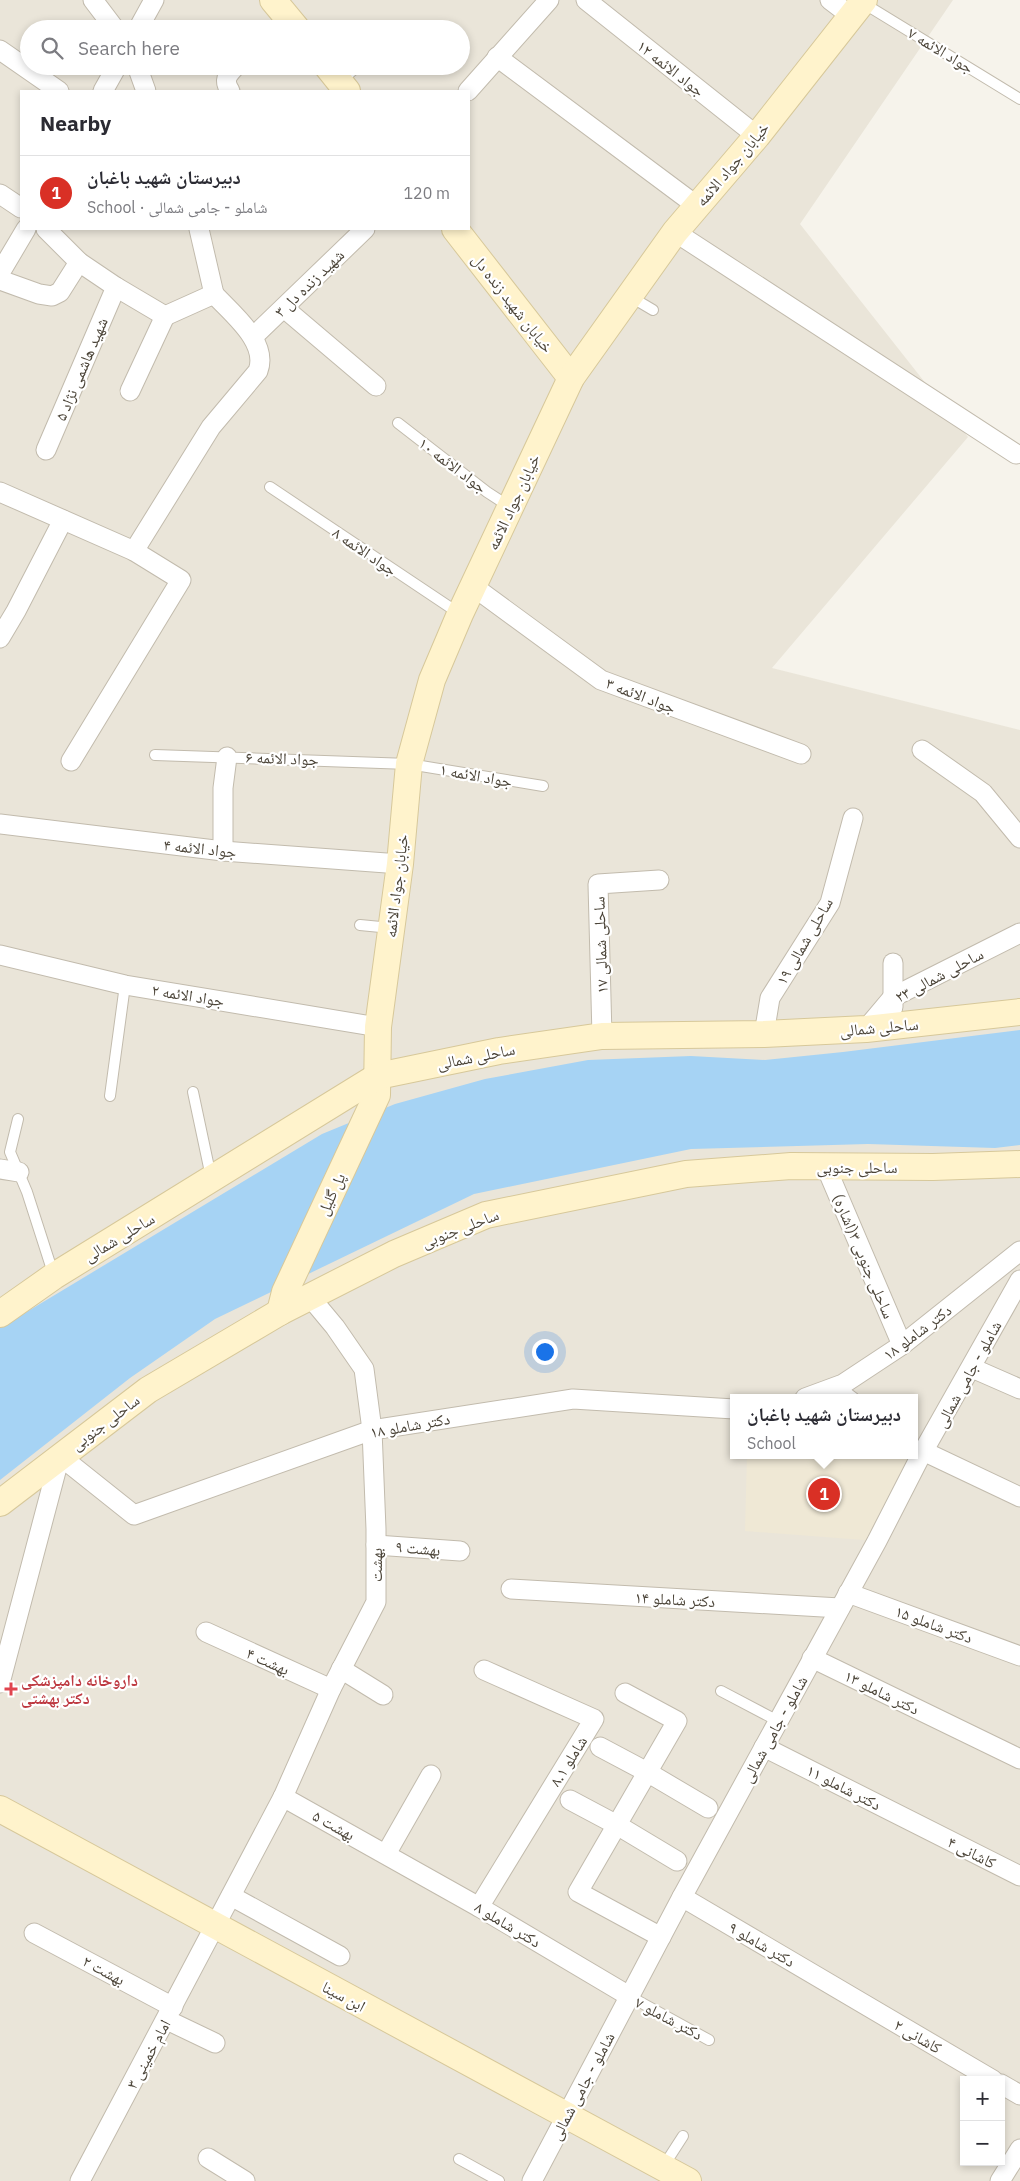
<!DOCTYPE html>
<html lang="en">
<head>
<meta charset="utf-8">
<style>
  body { margin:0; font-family:"IBM Plex Sans","Noto Naskh Arabic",sans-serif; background:#f2f2f3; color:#2b2b33 }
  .controls { position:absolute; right:15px; bottom:15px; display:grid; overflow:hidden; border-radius:0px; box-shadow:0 2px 8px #0003 }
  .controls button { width:45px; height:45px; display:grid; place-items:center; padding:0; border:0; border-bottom:1px solid #e1e1e2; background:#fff; color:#2b2b33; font:25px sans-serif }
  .you { position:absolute; left:544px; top:1351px; width:18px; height:18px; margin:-12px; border:4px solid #fff; border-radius:50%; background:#1a73e8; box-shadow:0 0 0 8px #1a73e833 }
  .badge { display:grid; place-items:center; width:32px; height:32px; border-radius:50%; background:#d93025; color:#fff; font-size:16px; font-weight:700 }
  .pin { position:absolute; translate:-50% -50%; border:2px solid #fff; box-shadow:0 1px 5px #0006 }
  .popup { position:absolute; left:730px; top:1394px; width:188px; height:65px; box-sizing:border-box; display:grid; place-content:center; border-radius:0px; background:#fff; filter:drop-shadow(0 1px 4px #0005); font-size:16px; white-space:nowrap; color:#7c7c81 }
  .popup b { font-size:19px; color:#2b2b33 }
  .popup::after { content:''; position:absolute; left:50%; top:100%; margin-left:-10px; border:10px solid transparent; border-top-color:#fff }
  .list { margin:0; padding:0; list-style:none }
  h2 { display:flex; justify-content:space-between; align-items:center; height:65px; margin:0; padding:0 20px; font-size:21px }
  h2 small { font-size:16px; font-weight:400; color:#7c7c81 }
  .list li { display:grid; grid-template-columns:32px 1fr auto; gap:15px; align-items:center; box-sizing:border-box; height:75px; padding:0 20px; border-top:1px solid #e1e1e2 }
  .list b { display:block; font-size:19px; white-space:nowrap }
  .list p { margin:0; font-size:16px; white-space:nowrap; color:#7c7c81 }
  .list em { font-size:16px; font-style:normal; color:#7c7c81 }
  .icon { flex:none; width:28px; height:28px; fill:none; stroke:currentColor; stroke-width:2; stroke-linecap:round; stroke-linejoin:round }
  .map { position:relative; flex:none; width:1020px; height:2181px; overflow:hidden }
  .search { position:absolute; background:#fff; box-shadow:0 2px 8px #0003; left:20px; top:20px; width:450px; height:55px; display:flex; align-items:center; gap:12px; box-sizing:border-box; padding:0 18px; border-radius:28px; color:#7c7c81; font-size:19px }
  .panel { position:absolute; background:#fff; box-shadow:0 2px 8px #0003; left:20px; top:90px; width:450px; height:140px; border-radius:0px }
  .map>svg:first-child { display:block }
  .residential { fill:#eae5d9; fill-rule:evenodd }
  .education { fill:#efe8d5 }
  .water { fill:#a6d3f4 }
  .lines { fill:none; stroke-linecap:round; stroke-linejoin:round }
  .lane-casing { stroke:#c2bbad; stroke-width:12 }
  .street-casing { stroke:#c2bbad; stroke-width:21 }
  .secondary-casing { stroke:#d7c89a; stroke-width:28 }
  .lane { stroke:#fff; stroke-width:10 }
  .street { stroke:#fff; stroke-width:19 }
  .secondary { stroke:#fff3cc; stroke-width:26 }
  .health-dot { fill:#e0444e; stroke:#fff; stroke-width:2 }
  .labels { text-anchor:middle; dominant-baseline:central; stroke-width:4.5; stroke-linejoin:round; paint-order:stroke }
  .street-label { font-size:16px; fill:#4b4438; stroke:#fff }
  .health-label { font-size:16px; font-weight:bold; fill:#be3a42; stroke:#fff; text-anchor:start }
</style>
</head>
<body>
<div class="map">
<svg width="1020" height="2181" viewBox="0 0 1020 2181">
  <rect width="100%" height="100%" fill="#f6f3eb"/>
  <path class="residential" d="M0,0H953L800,224L968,437L772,668L1020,730V2181H0ZM29,29H461V66H29ZM21,91H469V229H21ZM734,1398H914V1455H734ZM964,2080H1001V2162H964Z"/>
  <polygon class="education" points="747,1455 914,1455 877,1541 745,1531"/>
  <polygon class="water" points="1020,1030 1020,1145 995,1148 868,1144 691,1149 474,1194 215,1319 130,1378 0,1480 0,1328 322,1134 395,1104 485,1079 588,1060 691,1056 765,1060 843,1052"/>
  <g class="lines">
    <defs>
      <g id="lane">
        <polyline points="863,3 1020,99"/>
        <polyline points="631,297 653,310"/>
        <polyline points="398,423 487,492 510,507"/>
        <polyline points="270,487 460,614"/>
        <polyline points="155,755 409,764 543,786"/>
        <polyline points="360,925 391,928"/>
        <polyline points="193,1092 211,1177"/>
        <polyline points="110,1096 125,985"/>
        <polyline points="18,1119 10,1152 27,1192 54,1276"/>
        <polyline points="838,1386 854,1398"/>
        <polyline points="721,1691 778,1721"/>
        <polyline points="629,1996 709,2040"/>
        <polyline points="459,2159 499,2181"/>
        <polyline points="663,2167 683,2136"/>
      </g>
      <g id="street">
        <polyline points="93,0 115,29"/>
        <polyline points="586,0 757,136"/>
        <polyline points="830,0 851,16"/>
        <polyline points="138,29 154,0"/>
        <polyline points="0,50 59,91"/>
        <polyline points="497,57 697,206"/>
        <polyline points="137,66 146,91"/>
        <polyline points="337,78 351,66"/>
        <polyline points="103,91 117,66"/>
        <path d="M230,91C223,80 227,75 236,66"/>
        <polyline points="468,91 549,0"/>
        <polyline points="0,194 21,208"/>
        <polyline points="46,229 79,262 116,287 165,316"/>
        <polyline points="675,232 1016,454"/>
        <polyline points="0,273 26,229"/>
        <polyline points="0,280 39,294 52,296 60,292 79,262"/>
        <polyline points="284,308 376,386"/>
        <polyline points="165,316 214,294 199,229"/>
        <polyline points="253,337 365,229"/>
        <polyline points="130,391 165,316"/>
        <polyline points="46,450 116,287"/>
        <polyline points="0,492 134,551 181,580 71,761"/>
        <path d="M134,551L211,427L258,371C269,342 231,313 214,294"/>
        <polyline points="474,587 601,680 801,754"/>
        <polyline points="0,638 16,611 63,520"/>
        <polyline points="922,750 983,793 1020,838"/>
        <polyline points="0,824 223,851 400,864"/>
        <polyline points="223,851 223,788 227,757"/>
        <polyline points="0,955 125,985 378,1027"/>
        <polyline points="893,963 893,1007"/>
        <polyline points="866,1029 893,997 1020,933"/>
        <polyline points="764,1034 770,998 830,903 853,818"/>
        <polyline points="602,1036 598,884 659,880"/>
        <polyline points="826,1167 902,1345"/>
        <polyline points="0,1169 19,1172"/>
        <polyline points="972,1368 1020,1389"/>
        <polyline points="805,1398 843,1384 902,1345 1020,1251"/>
        <polyline points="923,1451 1020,1497"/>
        <polyline points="376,1545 460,1551"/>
        <polyline points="511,1589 840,1608"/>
        <polyline points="848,1593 1020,1656"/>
        <polyline points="206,1632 331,1689"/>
        <polyline points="812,1658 1020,1759"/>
        <polyline points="341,1669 383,1695"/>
        <polyline points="0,1683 60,1456 134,1515 372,1430 573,1399 734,1409"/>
        <polyline points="625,1693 677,1721 578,1892 661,1937"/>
        <polyline points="600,1747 647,1772 708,1808"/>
        <polyline points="764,1747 1020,1876"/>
        <polyline points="283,1797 479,1907 629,1996"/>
        <polyline points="570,1800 617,1825 677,1861"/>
        <polyline points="386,1854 431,1775"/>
        <polyline points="231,1896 340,1956"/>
        <polyline points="682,1897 993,2080"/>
        <polyline points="479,1907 594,1719 484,1670"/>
        <polyline points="34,1933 173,2007"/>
        <polyline points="167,2020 215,2043"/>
        <polyline points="1001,2084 1020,2095"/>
        <polyline points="208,2158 245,2181"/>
        <polyline points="80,2181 283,1797 331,1689 376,1602 376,1529 372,1430 364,1369 335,1327 310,1297"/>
        <polyline points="532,2181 682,1897 877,1541 920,1457 1020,1280"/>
        <polyline points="1000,2181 1020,2149"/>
      </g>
      <g id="secondary">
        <polyline points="273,0 297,29"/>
        <polyline points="327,66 347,91"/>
        <polyline points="455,229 571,378"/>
        <polyline points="280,1312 285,1292 377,1095 378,1027 400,864 409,764 432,680 460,614 571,378 675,232 757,136 864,0"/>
        <polyline points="0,1314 54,1276 378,1076 499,1051 602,1036 764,1034 866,1029 1020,1012"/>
        <polyline points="0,1503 148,1390 280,1312 394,1254 486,1215 686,1174 791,1166 933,1167 1020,1164"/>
        <polyline points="0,1809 688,2181"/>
      </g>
    </defs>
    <use href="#lane" class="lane-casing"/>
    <use href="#street" class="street-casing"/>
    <use href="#secondary" class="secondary-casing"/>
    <use href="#lane" class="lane"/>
    <use href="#street" class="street"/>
    <use href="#secondary" class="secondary"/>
  </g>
  <path class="health-dot" d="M8.5 1681.5h5v5h5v5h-5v5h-5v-5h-5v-5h5z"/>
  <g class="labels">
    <g class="street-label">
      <text transform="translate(941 50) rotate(31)">جواد الائمه ۷</text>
      <text transform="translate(671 68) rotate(38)">جواد الائمه ۱۲</text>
      <text transform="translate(732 164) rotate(-50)">خیابان جواد الائمه</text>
      <text transform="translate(309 283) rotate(-44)">شهید زنده دل ۳</text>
      <text transform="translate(513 303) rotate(52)">خیابان شهید زنده دل</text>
      <text transform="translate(81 369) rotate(-67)">شهید هاشمی نژاد ۵</text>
      <text transform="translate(453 465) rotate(37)">جواد الائمه ۱۰</text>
      <text transform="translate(513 502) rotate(-65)">خیابان جواد الائمه</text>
      <text transform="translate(365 551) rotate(34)">جواد الائمه ۸</text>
      <text transform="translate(641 695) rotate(21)">جواد الائمه ۳</text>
      <text transform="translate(282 758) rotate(2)">جواد الائمه ۶</text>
      <text transform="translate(476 775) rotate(10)">جواد الائمه ۱</text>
      <text transform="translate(200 848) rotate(6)">جواد الائمه ۴</text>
      <text transform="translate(396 886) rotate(-83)">خیابان جواد الائمه</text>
      <text transform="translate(804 941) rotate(-60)">ساحلی شمالی ۱۹</text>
      <text transform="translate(600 945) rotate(-92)">ساحلی شمالی ۱۷</text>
      <text transform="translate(939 975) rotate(-28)">ساحلی شمالی ۲۳</text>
      <text transform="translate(188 995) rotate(9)">جواد الائمه ۲</text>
      <text transform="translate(879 1027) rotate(-5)">ساحلی شمالی</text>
      <text transform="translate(476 1056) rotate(-11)">ساحلی شمالی</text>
      <text x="857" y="1167">ساحلی جنوبی</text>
      <text transform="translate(331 1194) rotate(-65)">پل گلیل</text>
      <text transform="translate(460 1228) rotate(-21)">ساحلی جنوبی</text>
      <text transform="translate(119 1237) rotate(-31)">ساحلی شمالی</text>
      <text transform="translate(864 1256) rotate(67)">ساحلی جنوبی ۳(اشاره)</text>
      <text transform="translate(917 1332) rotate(-37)">دکتر شاملو ۱۸</text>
      <text transform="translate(968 1374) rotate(-61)">شاملو - جامی شمالی</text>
      <text transform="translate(105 1422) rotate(-37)">ساحلی جنوبی</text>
      <text transform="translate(410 1425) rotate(-10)">دکتر شاملو ۱۸</text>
      <text transform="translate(418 1548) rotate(5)">بهشت ۹</text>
      <text transform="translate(376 1565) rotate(-90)">بهشت</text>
      <text transform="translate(675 1599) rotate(3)">دکتر شاملو ۱۴</text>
      <text transform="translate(934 1624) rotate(20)">دکتر شاملو ۱۵</text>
      <text transform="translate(268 1661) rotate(24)">بهشت ۴</text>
      <text transform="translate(882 1692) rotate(26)">دکتر شاملو ۱۳</text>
      <text transform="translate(774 1729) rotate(-61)">شاملو - جامی شمالی</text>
      <text transform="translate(568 1761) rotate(-58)">شاملو ۸.۱</text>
      <text transform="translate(844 1787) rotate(27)">دکتر شاملو ۱۱</text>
      <text transform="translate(334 1825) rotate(29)">بهشت ۵</text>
      <text transform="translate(972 1852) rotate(27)">کاشانی ۴</text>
      <text transform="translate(508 1924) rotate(31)">دکتر شاملو ۸</text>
      <text transform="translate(762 1944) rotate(30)">دکتر شاملو ۹</text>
      <text transform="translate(104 1970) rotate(28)">بهشت ۲</text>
      <text transform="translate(344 1996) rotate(28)">ابن سینا</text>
      <text transform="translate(669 2018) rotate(28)">دکتر شاملو ۷</text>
      <text transform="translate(918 2036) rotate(30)">کاشانی ۲</text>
      <text transform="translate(148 2054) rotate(-62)">امام خمینی ۳</text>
      <text transform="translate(582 2086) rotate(-62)">شاملو - جامی شمالی</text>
    </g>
    <g class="health-label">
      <text x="21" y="1680">داروخانه دامپزشکی<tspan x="21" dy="18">دکتر بهشتی</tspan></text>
    </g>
  </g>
</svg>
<div class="controls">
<button>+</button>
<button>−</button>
</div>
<div class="you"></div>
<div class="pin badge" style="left:824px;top:1494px">1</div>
<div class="popup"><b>دبیرستان شهید باغبان</b>School</div>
<div class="search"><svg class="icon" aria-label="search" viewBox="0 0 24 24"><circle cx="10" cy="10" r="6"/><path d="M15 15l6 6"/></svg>Search here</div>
<section class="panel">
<h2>Nearby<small></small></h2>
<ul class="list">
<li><span class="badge">1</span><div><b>دبیرستان شهید باغبان</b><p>School · شاملو - جامی شمالی</p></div><em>120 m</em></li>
</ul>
</section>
</div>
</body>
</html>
